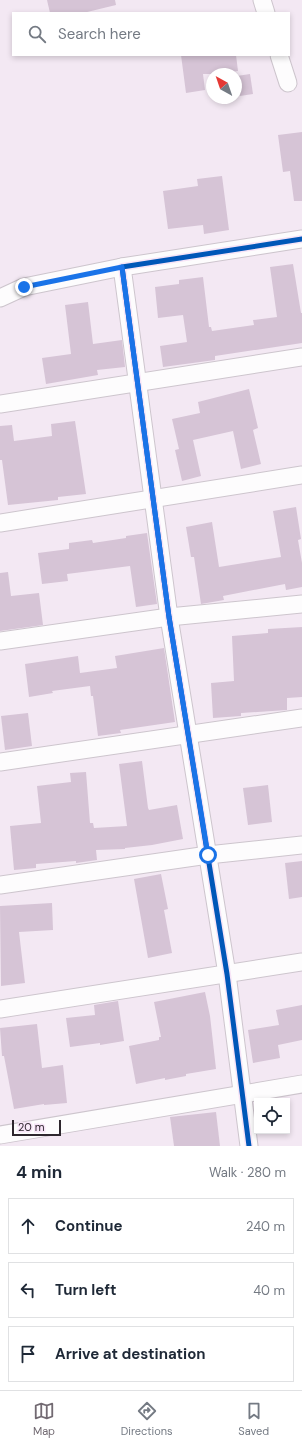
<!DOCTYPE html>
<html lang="en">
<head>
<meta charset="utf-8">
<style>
  body { margin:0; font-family:"DM Sans",sans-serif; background:#f6f6f7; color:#1f2937 }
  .controls { position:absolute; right:12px; bottom:12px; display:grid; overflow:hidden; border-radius:0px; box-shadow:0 2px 6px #0003 }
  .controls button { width:36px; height:36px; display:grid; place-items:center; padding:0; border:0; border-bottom:1px solid #e0e1e3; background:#fff; color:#1f2937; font:20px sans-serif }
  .compass { position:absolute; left:206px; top:68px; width:36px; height:36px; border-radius:50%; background:#fff; box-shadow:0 2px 6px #0003; rotate:320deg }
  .scale { position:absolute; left:12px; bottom:10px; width:49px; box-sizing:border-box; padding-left:4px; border:2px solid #2d262d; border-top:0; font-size:11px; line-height:14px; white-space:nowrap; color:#2d262d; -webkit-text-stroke:3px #f7e4f7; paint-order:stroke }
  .stop { position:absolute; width:12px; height:12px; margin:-9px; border:3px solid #1a73e8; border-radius:50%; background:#fff }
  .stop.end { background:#1a73e8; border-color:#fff; box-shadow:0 1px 4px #0008 }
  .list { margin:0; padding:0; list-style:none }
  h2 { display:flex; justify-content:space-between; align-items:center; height:52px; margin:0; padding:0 16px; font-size:17px }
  h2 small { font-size:13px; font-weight:400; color:#747a83 }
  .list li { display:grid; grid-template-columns:26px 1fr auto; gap:12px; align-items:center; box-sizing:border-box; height:56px; margin:0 8px 8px; padding:0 8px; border:1px solid #e0e1e3; border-radius:0px }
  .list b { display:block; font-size:15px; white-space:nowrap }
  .list em { font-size:13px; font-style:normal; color:#747a83 }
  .icon { flex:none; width:22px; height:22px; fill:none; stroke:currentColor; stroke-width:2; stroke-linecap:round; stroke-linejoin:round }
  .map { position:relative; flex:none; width:302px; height:1146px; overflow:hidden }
  .search { position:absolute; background:#fff; box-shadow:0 2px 6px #0003; left:12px; right:12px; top:12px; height:44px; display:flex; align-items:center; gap:10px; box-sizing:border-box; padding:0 14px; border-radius:0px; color:#747a83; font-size:15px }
  .sheet { height:244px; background:#fff }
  nav { display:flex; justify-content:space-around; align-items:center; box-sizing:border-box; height:56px; border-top:1px solid #e0e1e3; background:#fff; font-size:11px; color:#747a83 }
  nav a { display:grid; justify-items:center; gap:2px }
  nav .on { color:#726a72 }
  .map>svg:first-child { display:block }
  .building { fill:#d6c4d6 }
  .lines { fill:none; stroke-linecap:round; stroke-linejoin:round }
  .minor-casing { stroke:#cdc5cd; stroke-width:19 }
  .minor { stroke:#fdfcfd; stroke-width:17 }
  .cycleway-casing { stroke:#f7e4f7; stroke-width:8 }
  .cycleway { stroke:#0057b8; stroke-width:5 }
  .route { stroke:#1a73e8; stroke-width:5 }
</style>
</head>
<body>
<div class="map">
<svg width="302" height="1146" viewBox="0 0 302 1146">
  <rect width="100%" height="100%" fill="#f3e8f3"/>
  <g class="building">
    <polygon points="47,0 115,0 116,5 83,13 50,13"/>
    <polygon points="181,55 236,55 238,71 218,74 203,74 205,90 186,93"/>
    <polygon points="250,74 253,94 240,96 237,76"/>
    <polygon points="302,132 302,201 294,201 290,171 283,172 278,135"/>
    <polygon points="222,176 229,230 204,234 203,225 168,229 163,191 198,186 197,179"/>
    <polygon points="293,264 301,313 302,313 302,343 215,356 215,360 163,367 160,346 187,342 183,315 158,318 155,287 179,284 179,280 203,277 209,327 211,327 212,331 254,325 253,320 277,317 270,267"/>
    <polygon points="88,302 93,344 122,340 125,367 97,370 98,375 46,384 42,358 71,354 65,305"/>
    <polygon points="249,389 258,428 253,430 261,464 241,469 233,431 193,440 201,476 182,481 175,450 179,449 172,419 200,413 198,402"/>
    <polygon points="75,421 86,494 58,497 58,500 8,505 2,460 0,460 0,426 12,425 14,441 52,436 51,424"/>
    <polygon points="296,507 301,539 298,540 302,563 302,587 286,590 285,584 223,596 224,600 201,604 194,557 191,557 186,527 212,522 219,567 281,557 273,511"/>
    <polygon points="147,533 157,604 136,607 130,566 67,574 68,581 42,584 38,553 69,549 69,543 92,540 93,543 126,538 126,536"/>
    <polygon points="8,572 11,596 39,593 43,625 0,631 0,573"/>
    <polygon points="302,627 302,697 287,698 287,710 241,713 241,716 213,718 211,683 234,681 232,636 268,633 268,629"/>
    <polygon points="164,648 175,722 120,730 121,733 98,736 93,696 91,696 90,686 52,691 53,693 29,697 25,664 78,656 80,673 117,668 115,656"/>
    <polygon points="28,713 32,746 5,750 1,716"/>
    <polygon points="142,761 148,808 149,810 177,805 183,839 152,845 125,848 125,849 96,850 97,860 76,863 76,861 36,864 36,868 14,870 10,826 41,823 37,786 71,782 70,773 86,772 90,823 93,823 94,828 127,826 119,764"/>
    <polygon points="268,785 272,822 248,825 243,788"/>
    <polygon points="302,861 302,897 289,899 285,863"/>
    <polygon points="161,874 168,909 164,910 172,953 148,958 134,879"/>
    <polygon points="52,903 53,930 19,932 25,983 1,986 0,906"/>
    <polygon points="205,992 210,1016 216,1069 186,1074 186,1076 165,1080 165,1078 136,1084 129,1046 159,1040 159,1037 161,1037 154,1002"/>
    <polygon points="118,1001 124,1041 100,1045 100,1043 70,1047 66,1018 95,1015 94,1005"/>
    <polygon points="302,1005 302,1040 278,1045 280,1058 253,1063 248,1030 279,1025 276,1010"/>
    <polygon points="37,1024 42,1068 63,1065 67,1103 44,1105 44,1104 14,1109 4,1056 2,1056 0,1028"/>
    <polygon points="216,1112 220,1146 174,1146 170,1117"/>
  </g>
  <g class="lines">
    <defs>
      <g id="minor">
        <polyline points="262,0 266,13"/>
        <polyline points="279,55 288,83"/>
        <polyline points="0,298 24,287 122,267"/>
        <polyline points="0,404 302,357"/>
        <polyline points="0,523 302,475"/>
        <polyline points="0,641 169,617 302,604"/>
        <polyline points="0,762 302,718"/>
        <polyline points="0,885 208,855 302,845"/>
        <polyline points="0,1009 302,962"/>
        <polyline points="0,1135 302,1084"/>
        <polyline points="249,1146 227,974 169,617 122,267 302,239"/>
      </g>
    </defs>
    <use href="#minor" class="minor-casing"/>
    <use href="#minor" class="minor"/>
    <defs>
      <polyline id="cycleway" points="249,1146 227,974 169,617 122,267 302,239"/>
    </defs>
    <use href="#cycleway" class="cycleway-casing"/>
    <use href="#cycleway" class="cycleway"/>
  </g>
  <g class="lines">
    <polyline class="route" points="24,287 122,267 169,617 208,855"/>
  </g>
</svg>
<div class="controls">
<button><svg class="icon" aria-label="locate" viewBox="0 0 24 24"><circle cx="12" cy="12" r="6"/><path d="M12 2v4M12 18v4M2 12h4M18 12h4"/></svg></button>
</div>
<svg class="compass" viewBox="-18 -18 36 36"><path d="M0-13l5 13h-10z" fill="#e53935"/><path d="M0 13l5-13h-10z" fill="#747a83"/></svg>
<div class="scale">20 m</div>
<div class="stop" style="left:208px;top:855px"></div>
<div class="stop end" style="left:24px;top:287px"></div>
<div class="search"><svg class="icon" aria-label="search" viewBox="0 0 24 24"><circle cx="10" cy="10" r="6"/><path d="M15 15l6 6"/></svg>Search here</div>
</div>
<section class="sheet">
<h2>4 min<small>Walk · 280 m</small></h2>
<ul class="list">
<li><svg class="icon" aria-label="ahead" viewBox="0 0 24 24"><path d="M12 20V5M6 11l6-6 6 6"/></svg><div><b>Continue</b></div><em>240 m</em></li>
<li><svg class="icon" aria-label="left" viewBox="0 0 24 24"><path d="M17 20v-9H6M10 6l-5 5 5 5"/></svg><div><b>Turn left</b></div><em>40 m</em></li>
<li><svg class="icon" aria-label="arrive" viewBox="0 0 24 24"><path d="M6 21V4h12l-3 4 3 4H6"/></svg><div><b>Arrive at destination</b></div></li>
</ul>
</section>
<nav>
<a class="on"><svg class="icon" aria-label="map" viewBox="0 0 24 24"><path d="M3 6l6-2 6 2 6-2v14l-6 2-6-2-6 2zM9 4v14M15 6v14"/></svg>Map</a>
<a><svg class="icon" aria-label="directions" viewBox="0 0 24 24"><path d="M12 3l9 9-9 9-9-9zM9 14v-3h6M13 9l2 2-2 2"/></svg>Directions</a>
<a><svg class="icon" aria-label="saved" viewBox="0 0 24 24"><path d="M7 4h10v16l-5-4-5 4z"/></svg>Saved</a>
</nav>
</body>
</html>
